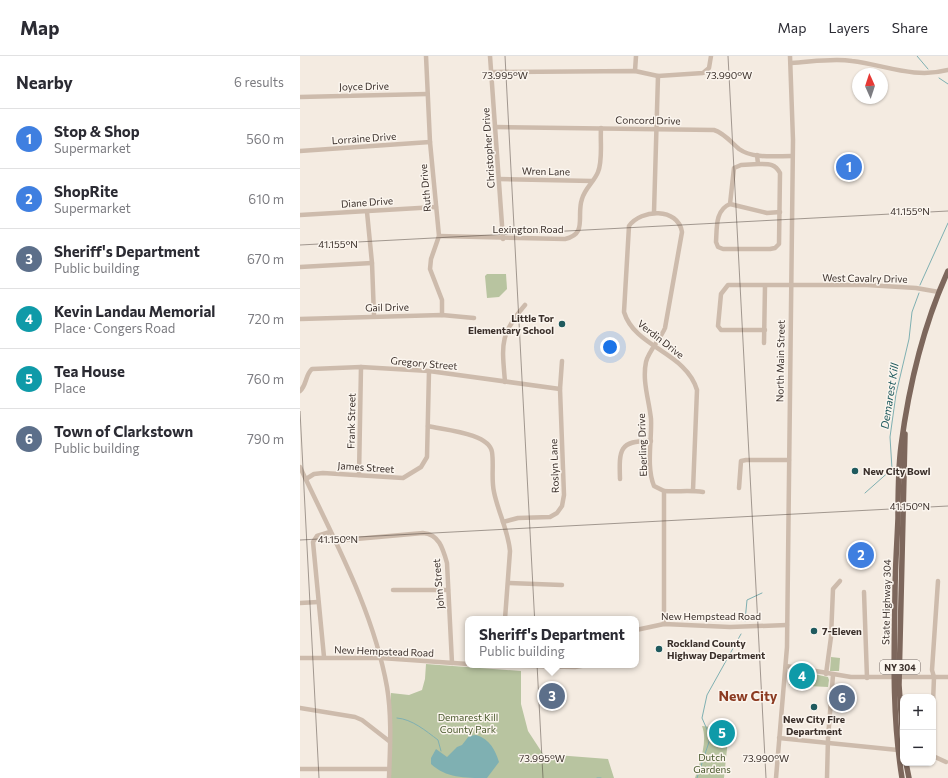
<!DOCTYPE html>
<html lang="en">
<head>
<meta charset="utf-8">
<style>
  body { margin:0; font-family:Commissioner,sans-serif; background:#f2f2f3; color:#2b2b33 }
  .controls { position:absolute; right:12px; bottom:12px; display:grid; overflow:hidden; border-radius:8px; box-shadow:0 1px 3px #0004 }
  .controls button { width:36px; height:36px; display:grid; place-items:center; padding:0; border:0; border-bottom:1px solid #e1e1e2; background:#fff; color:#2b2b33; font:20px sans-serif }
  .compass { position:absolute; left:552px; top:12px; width:36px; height:36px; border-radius:50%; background:#fff; box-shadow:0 1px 3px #0004; rotate:357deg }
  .you { position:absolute; left:310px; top:291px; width:14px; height:14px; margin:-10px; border:3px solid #fff; border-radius:50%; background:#1a73e8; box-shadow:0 0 0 6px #1a73e833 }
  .badge { display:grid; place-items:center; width:26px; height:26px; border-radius:50%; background:#111827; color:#fff; font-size:13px; font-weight:700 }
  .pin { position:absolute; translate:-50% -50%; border:2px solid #fff; box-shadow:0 1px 4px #0006 }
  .popup { position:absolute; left:165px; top:560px; width:174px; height:52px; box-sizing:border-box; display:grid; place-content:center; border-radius:8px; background:#fff; filter:drop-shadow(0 1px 3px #0005); font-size:13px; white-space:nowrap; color:#7c7c81 }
  .popup b { font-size:15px; color:#2b2b33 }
  .popup::after { content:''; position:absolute; left:50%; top:100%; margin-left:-8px; border:8px solid transparent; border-top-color:#fff }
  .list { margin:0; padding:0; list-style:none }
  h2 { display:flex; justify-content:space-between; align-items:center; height:52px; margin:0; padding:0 16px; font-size:17px }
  h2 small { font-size:13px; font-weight:400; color:#7c7c81 }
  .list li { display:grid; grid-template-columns:26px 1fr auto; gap:12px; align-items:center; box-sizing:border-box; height:60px; padding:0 16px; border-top:1px solid #e1e1e2 }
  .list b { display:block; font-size:15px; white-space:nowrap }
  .list p { margin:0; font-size:13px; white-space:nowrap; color:#7c7c81 }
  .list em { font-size:13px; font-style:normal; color:#7c7c81 }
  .map { position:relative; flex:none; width:648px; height:722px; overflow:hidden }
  header { display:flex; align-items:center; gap:24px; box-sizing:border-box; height:56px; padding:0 20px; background:#fff; border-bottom:1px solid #e1e1e2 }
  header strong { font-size:19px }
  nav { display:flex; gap:22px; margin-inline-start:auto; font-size:14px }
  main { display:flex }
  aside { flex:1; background:#fff }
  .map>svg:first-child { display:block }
  .green { fill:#b8c4a0 }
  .water { fill:#7fb0b2 }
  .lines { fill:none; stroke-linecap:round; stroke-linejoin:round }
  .stream { stroke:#7fb0b2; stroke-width:1 }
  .minor { stroke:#cdbbac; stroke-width:4.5 }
  .major { stroke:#7d675c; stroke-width:5.5 }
  .ticks { fill:none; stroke:#3b302b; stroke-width:1; stroke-opacity:0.45 }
  .poi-dot { fill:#1f5a5e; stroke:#fbf5ee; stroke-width:1.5 }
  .labels { text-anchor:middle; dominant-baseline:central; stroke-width:3; stroke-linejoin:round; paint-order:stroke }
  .shield { fill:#fbf5ee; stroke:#756b66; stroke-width:1 }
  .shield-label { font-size:9px; font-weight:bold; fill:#3b302b }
  .street-label { font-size:10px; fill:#3b302b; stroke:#fbf5ee }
  .poi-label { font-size:10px; font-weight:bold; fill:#3b302b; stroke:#fbf5ee; text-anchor:start }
  .park-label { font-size:10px; fill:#4a5a2e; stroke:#fbf5ee }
  .water-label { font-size:11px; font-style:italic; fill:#1f5a5e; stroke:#fbf5ee }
  .district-label { font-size:14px; font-weight:bold; fill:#8c3b22; stroke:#fbf5ee }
  .ticks-label { font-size:10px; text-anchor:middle; fill:#3b302b; stroke:#fbf5ee; stroke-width:3; stroke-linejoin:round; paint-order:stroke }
</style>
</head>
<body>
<header>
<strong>Map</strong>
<nav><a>Map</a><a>Layers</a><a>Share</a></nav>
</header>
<main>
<aside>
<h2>Nearby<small>6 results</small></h2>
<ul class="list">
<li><span class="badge" style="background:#3f7fe0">1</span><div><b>Stop &amp; Shop</b><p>Supermarket</p></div><em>560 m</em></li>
<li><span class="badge" style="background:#3f7fe0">2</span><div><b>ShopRite</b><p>Supermarket</p></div><em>610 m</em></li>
<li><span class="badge" style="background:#5c6f8a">3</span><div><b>Sheriff's Department</b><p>Public building</p></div><em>670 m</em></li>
<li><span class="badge" style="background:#0f9aa8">4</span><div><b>Kevin Landau Memorial</b><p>Place · Congers Road</p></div><em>720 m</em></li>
<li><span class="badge" style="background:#0f9aa8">5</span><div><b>Tea House</b><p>Place</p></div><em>760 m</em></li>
<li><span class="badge" style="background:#5c6f8a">6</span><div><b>Town of Clarkstown</b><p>Public building</p></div><em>790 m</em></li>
</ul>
</aside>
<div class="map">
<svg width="648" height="722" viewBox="0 0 648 722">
  <rect width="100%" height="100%" fill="#f4ebe1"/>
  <g class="green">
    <polygon points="187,218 206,218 207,233 199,241 187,242 185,220"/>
    <polygon points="531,601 540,602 539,615 530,615"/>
    <polygon points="126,608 221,615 221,648 228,675 243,698 308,703 314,722 89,722 91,637 109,639 122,634 125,623"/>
    <polygon points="494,614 528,621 529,624 528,631 489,629 490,618"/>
    <path d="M402,670L429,673L424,722H395C400,706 408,685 402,670Z"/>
  </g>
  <path class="water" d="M176,679C190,683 195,694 199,706L187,722C164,722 146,722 131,708V702L136,693L147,701L157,691L162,689L169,680Z"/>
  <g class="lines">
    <g class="stream">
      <polyline points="617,0 628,13"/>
      <polyline points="639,22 648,28"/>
      <polyline points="620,229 648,167"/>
      <polyline points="565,437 592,413 590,381 596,338 609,283 612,256 619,237"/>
      <polyline points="445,565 447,544 462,537"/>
      <path d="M97,662C112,663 126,675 138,684L141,695"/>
      <polyline points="297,722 301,722"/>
      <polyline points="397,722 409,686 409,678 402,662 407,639 441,578"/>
    </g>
    <g class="minor">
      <polyline points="126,0 130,86 139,180 131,203 130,213 142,244 142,259"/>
      <polyline points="190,0 203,183"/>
      <path d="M491,7C511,6 532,2 552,5C585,9 614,23 648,14"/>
      <polyline points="335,15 336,0"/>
      <polyline points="191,16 335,15 358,20 403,17 409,12 411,0"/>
      <polyline points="0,41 127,38"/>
      <path d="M195,71L414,74C424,77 431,86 439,93C453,103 475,100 492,100"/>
      <polyline points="0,95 130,86"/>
      <path d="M457,99L458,108L441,109L434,112L430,148C415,154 417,172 416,186L418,191L423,193H470L475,192L479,188L480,117C475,107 468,108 458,108"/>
      <polyline points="199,123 292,125"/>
      <polyline points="430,148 467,157 480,156"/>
      <polyline points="67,156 72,207 74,260"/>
      <polyline points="354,156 358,20"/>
      <polyline points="0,159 136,151"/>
      <path d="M139,180L265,183C288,178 276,160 282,143C285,132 294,126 298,116C303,104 300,86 301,72"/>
      <polyline points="0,211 72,207"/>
      <polyline points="0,263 142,259 174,262"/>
      <polyline points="465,274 421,274 418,270 421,238 428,229 567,229 616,232 639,236"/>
      <polyline points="464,287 465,230"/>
      <path d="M205,326C202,289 199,279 225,249"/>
      <path d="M0,335C7,329 5,319 12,313L61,311L129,315L260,333"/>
      <path d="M128,370C144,374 189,377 192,396C194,409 191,423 194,436C198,456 208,474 210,495L205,563"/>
      <path d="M0,411C33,482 73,553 87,631C92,661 90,692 89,722"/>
      <polyline points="59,419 61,311"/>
      <polyline points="6,423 14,418 23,417 103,422 121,411 127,401 129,315"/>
      <path d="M320,423C319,394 319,384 351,385"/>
      <polyline points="439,432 441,405 446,404 489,404"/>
      <path d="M364,435C377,436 390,434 403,436"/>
      <polyline points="203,466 218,462 250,461 257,457 262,450 264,439 260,333 262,305"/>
      <path d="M34,485L123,477C139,478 143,493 147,507L152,607"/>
      <polyline points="209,527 262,529"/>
      <polyline points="93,534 148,534"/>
      <polyline points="564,536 567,622"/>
      <polyline points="0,547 18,546"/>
      <path d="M364,568V435L354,430C346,410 352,385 351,363C349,344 342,325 346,306C348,296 361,282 365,272L382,176C378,151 341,153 329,170L324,256C335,292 386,296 397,334L393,434"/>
      <polyline points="336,574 364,568 430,571 487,569"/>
      <polyline points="24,601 13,486 17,480 30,476"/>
      <polyline points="0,602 81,602 168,608"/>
      <polyline points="192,609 275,611 287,609"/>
      <polyline points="486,610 551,621 648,621"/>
      <polyline points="526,618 531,581 533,533 540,525"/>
      <polyline points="633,647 634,621 632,614 638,525"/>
      <polyline points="0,652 55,661 62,664 89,685"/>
      <polyline points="479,682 598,694"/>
      <polyline points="633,700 646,706"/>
      <polyline points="0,713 89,713"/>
      <polyline points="476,722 487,591 493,84 490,0"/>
      <polyline points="527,722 528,682 533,619"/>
    </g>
    <g class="major">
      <polyline points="603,685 599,629 605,378"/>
      <polyline points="606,707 609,722"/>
      <path d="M602,722C592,660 594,600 595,538C595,513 597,487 598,462C598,438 598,413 601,390C609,329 623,270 648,215"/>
    </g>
  </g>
  <path class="ticks" d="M205,0L243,722M428,0L466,722M0,189L648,155M0,355L19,722M0,484L648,450"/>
  <g class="poi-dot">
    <circle cx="262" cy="268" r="4"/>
    <circle cx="555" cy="415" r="4"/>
    <circle cx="514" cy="575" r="4"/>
    <circle cx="359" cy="593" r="4"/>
    <circle cx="514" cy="651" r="4"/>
  </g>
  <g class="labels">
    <rect class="shield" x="580" y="604" width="40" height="14" rx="3"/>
    <g class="shield-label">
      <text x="600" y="611">NY 304</text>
    </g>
    <g class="street-label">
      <text transform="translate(64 30) rotate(-1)">Joyce Drive</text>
      <text transform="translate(348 64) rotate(1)">Concord Drive</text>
      <text transform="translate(64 82) rotate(-4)">Lorraine Drive</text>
      <text transform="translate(188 92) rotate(-94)">Christopher Drive</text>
      <text transform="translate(246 115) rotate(1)">Wren Lane</text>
      <text transform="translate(125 132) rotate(-95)">Ruth Drive</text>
      <text transform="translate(67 146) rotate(-4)">Diane Drive</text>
      <text x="228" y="173">Lexington Road</text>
      <text transform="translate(565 222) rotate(1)">West Cavalry Drive</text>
      <text transform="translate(87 251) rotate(-1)">Gail Drive</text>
      <text transform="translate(361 283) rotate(38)">Verdin Drive</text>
      <text transform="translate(480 305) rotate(-89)">North Main Street</text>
      <text transform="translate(124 307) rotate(5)">Gregory Street</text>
      <text transform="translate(51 365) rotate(-89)">Frank Street</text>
      <text transform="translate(342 389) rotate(-92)">Eberling Drive</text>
      <text transform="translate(254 410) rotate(-92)">Roslyn Lane</text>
      <text transform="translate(66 411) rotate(4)">James Street</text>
      <text transform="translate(138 528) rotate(-95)">John Street</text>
      <text transform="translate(586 546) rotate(-89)">State Highway 304</text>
      <text x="411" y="560">New Hempstead Road</text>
      <text transform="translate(84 595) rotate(2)">New Hempstead Road</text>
    </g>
    <g class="poi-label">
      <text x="254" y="262" text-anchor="end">Little Tor<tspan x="254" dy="12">Elementary School</tspan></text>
      <text x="563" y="415">New City Bowl</text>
      <text x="522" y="575">7-Eleven</text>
      <text x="367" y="587">Rockland County<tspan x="367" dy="12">Highway Department</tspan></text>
      <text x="514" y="663" text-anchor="middle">New City Fire<tspan x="514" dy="12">Department</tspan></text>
    </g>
    <g class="park-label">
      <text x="168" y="661">Demarest Kill<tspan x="168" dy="12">County Park</tspan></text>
      <text x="412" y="701">Dutch<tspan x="412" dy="12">Gardens</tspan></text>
    </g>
    <g class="water-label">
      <text transform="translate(589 340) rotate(-81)">Demarest Kill</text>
    </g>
    <g class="district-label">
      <text x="448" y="639">New City</text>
    </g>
  </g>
  <g class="ticks-label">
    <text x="205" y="23">73.995°W</text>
    <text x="429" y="23">73.990°W</text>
    <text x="610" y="159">41.155°N</text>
    <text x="38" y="192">41.155°N</text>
    <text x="610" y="454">41.150°N</text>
    <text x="38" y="487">41.150°N</text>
    <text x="242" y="706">73.995°W</text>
    <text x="466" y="706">73.990°W</text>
  </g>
</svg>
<div class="controls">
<button>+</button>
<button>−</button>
</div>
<svg class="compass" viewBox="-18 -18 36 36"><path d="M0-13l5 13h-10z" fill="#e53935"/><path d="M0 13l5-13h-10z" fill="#7c7c81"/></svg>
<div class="you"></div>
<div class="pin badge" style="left:549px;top:111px;background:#3f7fe0">1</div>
<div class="pin badge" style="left:561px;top:499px;background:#3f7fe0">2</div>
<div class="pin badge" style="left:252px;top:640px;background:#5c6f8a">3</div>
<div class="popup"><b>Sheriff's Department</b>Public building</div>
<div class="pin badge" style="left:502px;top:620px;background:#0f9aa8">4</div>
<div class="pin badge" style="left:422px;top:677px;background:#0f9aa8">5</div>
<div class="pin badge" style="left:542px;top:642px;background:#5c6f8a">6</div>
</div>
</main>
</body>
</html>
